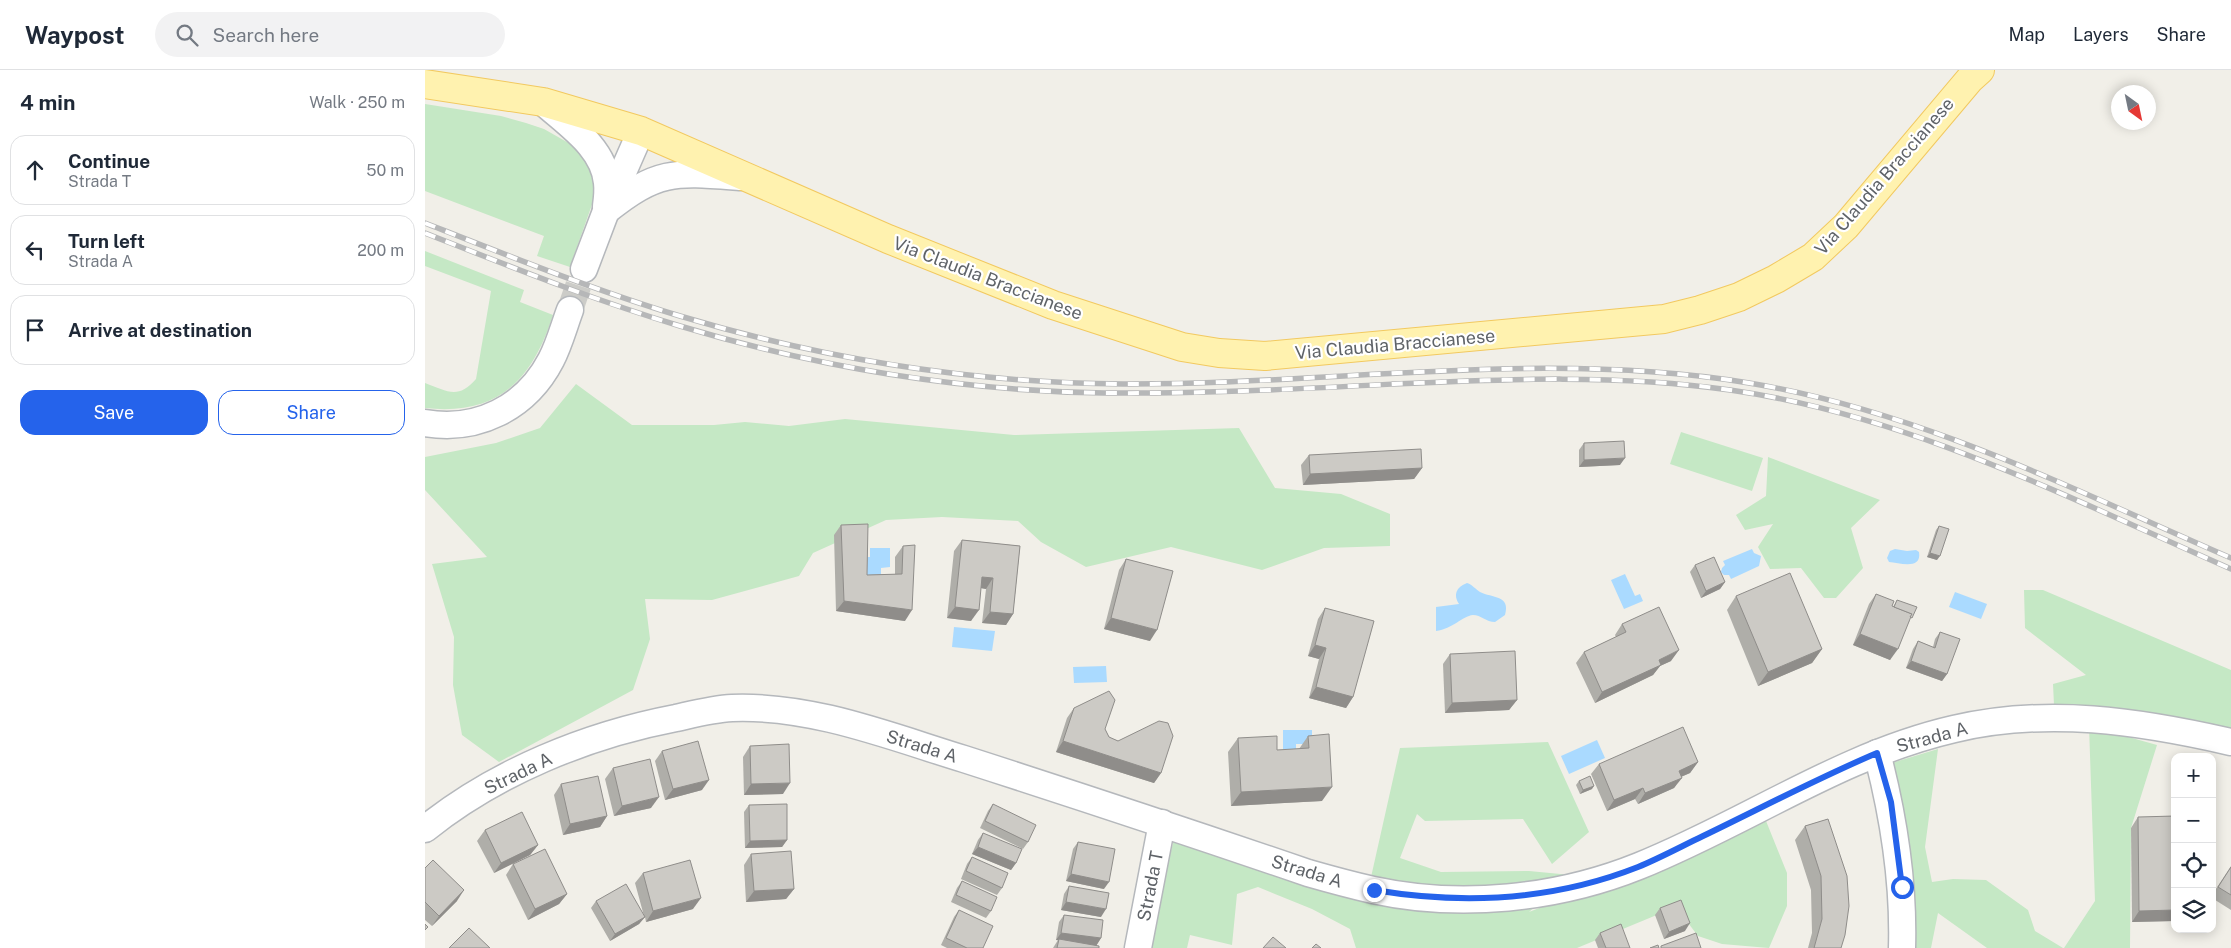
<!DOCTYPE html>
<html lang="en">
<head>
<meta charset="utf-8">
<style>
  body { margin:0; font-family:"Public Sans",sans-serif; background:#f2f2f3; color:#1f2937 }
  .controls { position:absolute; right:15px; bottom:15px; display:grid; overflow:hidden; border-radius:10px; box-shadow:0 2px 12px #0003 }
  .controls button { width:45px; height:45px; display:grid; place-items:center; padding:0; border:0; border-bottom:1px solid #e0e1e3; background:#fff; color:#1f2937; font:25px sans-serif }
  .compass { position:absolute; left:1686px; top:15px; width:45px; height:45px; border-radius:50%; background:#fff; box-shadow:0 2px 12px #0003; rotate:147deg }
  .stop { position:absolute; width:15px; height:15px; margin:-11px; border:4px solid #2563eb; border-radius:50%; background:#fff }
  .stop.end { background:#2563eb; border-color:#fff; box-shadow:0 1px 5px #0008 }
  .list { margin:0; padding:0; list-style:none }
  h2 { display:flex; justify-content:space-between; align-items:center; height:65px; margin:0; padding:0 20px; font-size:21px }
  h2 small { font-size:16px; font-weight:400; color:#747a83 }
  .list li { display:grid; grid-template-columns:32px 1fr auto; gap:15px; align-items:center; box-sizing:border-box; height:70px; margin:0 10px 10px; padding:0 10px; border:1px solid #e0e1e3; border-radius:15px }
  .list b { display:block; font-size:19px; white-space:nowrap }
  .list p { margin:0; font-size:16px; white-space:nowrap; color:#747a83 }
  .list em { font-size:16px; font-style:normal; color:#747a83 }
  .actions { display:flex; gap:10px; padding:15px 20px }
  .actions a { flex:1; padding:11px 0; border:1px solid #2563eb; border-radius:15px; text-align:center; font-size:18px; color:#2563eb }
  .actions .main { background:#2563eb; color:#fff }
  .icon { flex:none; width:28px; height:28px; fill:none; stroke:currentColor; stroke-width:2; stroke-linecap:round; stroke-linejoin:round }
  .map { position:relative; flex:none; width:1806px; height:878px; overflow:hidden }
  header { display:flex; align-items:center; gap:30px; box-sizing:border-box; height:70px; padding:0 25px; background:#fff; border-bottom:1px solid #e0e1e3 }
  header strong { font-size:24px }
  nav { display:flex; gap:28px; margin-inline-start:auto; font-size:18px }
  .search { width:350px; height:45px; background:#f2f2f3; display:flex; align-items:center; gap:12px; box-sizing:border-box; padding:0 18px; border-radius:28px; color:#747a83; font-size:19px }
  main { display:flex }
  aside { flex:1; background:#fff }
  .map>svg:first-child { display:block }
  .green { fill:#c5e8c5 }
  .water { fill:#aadaff }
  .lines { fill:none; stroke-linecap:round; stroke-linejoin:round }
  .minor-tunnel { stroke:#ccccc8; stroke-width:26; stroke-dasharray:26 13; stroke-linecap:butt }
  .minor-casing { stroke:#b5b8bc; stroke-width:29 }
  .major-casing { stroke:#f2c960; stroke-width:30 }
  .minor { stroke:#fff; stroke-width:26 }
  .major { stroke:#fff2af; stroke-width:28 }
  .rail-casing { stroke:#b6b7b8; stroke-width:5.5 }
  .rail { stroke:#fff; stroke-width:4; stroke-dasharray:11; stroke-linecap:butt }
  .wall { fill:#afaea9 }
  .shaded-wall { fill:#8f8d8a }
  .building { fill:#cccac5; stroke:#8f8d8a }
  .route { stroke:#2563eb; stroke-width:6 }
  .labels { text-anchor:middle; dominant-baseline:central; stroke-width:4.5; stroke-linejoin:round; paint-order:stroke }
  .street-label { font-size:18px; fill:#5f6368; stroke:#fff }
</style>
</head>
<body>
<header>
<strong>Waypost</strong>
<div class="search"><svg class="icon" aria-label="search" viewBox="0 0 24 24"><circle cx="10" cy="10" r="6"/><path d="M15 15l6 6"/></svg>Search here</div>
<nav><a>Map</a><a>Layers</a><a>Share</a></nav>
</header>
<main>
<aside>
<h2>4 min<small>Walk · 250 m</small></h2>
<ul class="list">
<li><svg class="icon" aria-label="ahead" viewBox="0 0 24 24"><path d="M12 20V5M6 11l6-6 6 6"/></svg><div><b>Continue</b><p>Strada T</p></div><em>50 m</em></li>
<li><svg class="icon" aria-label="left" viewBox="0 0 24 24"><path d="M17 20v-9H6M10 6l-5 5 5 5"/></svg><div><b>Turn left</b><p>Strada A</p></div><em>200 m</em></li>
<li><svg class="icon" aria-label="arrive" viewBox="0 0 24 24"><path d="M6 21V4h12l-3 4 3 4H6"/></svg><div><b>Arrive at destination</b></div></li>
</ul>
<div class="actions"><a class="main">Save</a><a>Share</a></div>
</aside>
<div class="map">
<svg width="1806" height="878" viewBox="0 0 1806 878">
  <rect width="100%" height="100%" fill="#f1efe8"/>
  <g class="green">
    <polygon points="0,34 76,46 101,53 119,59 156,80 170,100 170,126 145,197 112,186 119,166 0,121"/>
    <path d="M0,181L99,220L95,232L128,245C107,311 72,346 0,338V313C22,321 33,330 51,309L66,221L0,196Z"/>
    <polygon points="151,314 207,355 289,355 320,352 364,356 420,349 589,365 814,358 850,418 916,424 965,444 965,476 899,478 837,500 746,477 661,497 616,472 593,451 517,447 461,450 388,483 374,506 287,530 220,529 225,569 208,620 74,692 37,665 28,615 29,567 7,494 62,487 0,420 0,387 71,373 115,358"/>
    <polygon points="1256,362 1338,388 1327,421 1245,394"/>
    <polygon points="1343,387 1455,430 1426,458 1438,498 1411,528 1399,528 1376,498 1345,499 1333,477 1348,454 1320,460 1311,445 1341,426"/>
    <polygon points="1599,520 1618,520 1806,600 1806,672 1629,635 1628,614 1661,605 1600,558"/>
    <polygon points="1664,656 1732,675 1706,758 1705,878 1639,878 1670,831"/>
    <polygon points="1123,672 1164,762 1127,794 1098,749 1000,751 992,744 975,788 1016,802 1104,801 1146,805 1104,842 1281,773 1337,741 1362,803 1362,836 1344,878 1297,874 1273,866 1251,837 1152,878 931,878 925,859 887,839 833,817 812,824 807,875 765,865 762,878 720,878 750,766 942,825 975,678"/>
    <polygon points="1513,679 1500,777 1507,812 1528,809 1561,810 1603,840 1610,861 1638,878 1562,878 1513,843 1506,878 1482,878 1460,695"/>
  </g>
  <g class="water">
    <polygon points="445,478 465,478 465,497 456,498 456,507 437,507 437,487 445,487"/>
    <polygon points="1327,479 1329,483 1336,486 1334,496 1306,509 1304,505 1299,505 1296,502 1297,498 1300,495 1298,491"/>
    <path d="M1470,479L1482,481L1491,480L1494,482C1497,500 1475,493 1464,492L1462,488L1465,481Z"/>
    <polygon points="1200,504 1210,526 1215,524 1218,531 1199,539 1186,510"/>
    <path d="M1042,513C1048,515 1050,519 1055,522C1067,528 1086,525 1080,545L1070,552C1061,552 1056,545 1048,545C1037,546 1028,559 1011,561V537L1034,534C1028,525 1031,517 1042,513Z"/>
    <polygon points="1530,522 1562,534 1556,549 1524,537"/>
    <polygon points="529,557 570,561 567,581 527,577"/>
    <polygon points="681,596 682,612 649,613 648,597"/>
    <polygon points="858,660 887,660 887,674 871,674 871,679 858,679"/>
    <polygon points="1172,670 1180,688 1144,704 1136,686"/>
  </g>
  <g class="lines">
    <polyline class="minor-tunnel" points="145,240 159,199"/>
    <defs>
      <g id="minor">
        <path d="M118,32C142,54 179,77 182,113C183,121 182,129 181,136"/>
        <path d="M181,141C233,99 251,102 315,107"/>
        <polyline points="159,199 181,141 216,61"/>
        <path d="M0,353C52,362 101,338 126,290C134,275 139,256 145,240"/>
        <path d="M1452,683C1469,748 1479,811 1477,878"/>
        <path d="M0,759C71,702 162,665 251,648C269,644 288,639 307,638C387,635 464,666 539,689C654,726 769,764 883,803C904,809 926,815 948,820C1035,839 1132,829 1214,796C1321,753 1416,685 1529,659C1622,637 1714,651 1806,672"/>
        <polyline points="713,878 737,753"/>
      </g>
      <polyline id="major" points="0,14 118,32 216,61 463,169 628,235 757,277 794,283 840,286 1239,249 1275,240 1314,227 1351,209 1388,187 1421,156 1545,9 1555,0"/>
    </defs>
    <use href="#minor" class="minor-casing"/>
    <use href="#major" class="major-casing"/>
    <use href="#minor" class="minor"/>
    <use href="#major" class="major"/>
    <defs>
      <g id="rail">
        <path d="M0,153C84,186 169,220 255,246C398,289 548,313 698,314C906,315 1117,279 1324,313C1494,341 1649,420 1806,488"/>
        <path d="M0,163C84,196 168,230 255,256C391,297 537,321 679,323C776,324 872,319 969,314C1081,309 1194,304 1305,320C1482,345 1644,428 1806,499"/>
      </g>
    </defs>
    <use href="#rail" class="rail-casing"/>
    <use href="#rail" class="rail"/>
  </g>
  <g class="wall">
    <polygon points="1159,373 1195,395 1154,397 1154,380"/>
    <polygon points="884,385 997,398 989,409 878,415 876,395"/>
    <polygon points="416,455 442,505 470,504 470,487 478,476 480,551 411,541 409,465"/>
    <polygon points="1514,456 1512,490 1502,487 1511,460"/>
    <polygon points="537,470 595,476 588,544 581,555 557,553 561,519 556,518 546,551 522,548 529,481"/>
    <polygon points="701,489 725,571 679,559 694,500"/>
    <polygon points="1270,495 1300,512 1295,519 1276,528 1265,502"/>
    <polygon points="1451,524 1468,537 1472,530 1485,552 1484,551 1465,590 1428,575 1444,534"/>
    <polygon points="1311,526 1397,579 1387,593 1333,616 1302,540"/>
    <polygon points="900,538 928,627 921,638 884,628 894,589 883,586 893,549"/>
    <polygon points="1197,554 1246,591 1235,596 1228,605 1170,633 1151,593 1159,582 1191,567 1190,565"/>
    <polygon points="1515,562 1522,604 1517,611 1481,598 1488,579 1493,571 1508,577 1510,569"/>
    <polygon points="1025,584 1092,630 1084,640 1020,643 1018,594"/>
    <polygon points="649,638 680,659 684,667 693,671 736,703 729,713 631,682 642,648"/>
    <polygon points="883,666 897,731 806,736 803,682 813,668 852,680 874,679"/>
    <polygon points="325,676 358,724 319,725 318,687"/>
    <polygon points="237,681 277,720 240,730 230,691"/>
    <polygon points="1273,692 1265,703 1256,707 1249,718 1213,734 1210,729 1182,741 1166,704 1174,694"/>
    <polygon points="188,698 226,738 189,746 180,709"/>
    <polygon points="1154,711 1167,719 1155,724 1151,715"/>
    <polygon points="136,714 182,746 175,757 138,765 129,725"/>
    <polygon points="568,734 603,772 598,779 555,758 563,741"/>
    <polygon points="324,735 362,770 357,777 320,778 319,742"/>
    <polygon points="1713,747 1749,851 1707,852 1706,758"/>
    <polygon points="1403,749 1416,878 1383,878 1387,863 1386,820 1370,770 1380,756"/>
    <polygon points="60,760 113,775 105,785 69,803 52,771"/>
    <polygon points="558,763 591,793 586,800 547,784 553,770"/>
    <polygon points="653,772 679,819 641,811 648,779"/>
    <polygon points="326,784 369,819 361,829 321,832 319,795"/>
    <polygon points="547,787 577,818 572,825 536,809 542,794"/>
    <polygon points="88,794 142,824 134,834 103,850 81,805"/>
    <polygon points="1806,796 1806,840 1787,828 1787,825"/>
    <polygon points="0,798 32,831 7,856 0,850"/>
    <polygon points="218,803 268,839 221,852 220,847 214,854 185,871 166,838 171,831 219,846 210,813"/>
    <polygon points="537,811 566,841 561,848 526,832 532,818"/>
    <polygon points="644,816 676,847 636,840 639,824"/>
    <polygon points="1235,838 1260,861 1239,869 1230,845"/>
    <polygon points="534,840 558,878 522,878 516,875 529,847"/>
    <polygon points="639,845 676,868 671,876 674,878 628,878 633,870 631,870 634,852"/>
    <polygon points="1175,863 1205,878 1173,878 1170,870"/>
  </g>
  <g class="shaded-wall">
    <polygon points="1200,388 1195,395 1154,397 1159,390"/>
    <polygon points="997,398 989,409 878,415 885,404"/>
    <polygon points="1505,483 1515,486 1512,490 1502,487"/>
    <polygon points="557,507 568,508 561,519 550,517"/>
    <polygon points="1300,512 1295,519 1276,528 1281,521"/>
    <polygon points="419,531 487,540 480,551 411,541"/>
    <polygon points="530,537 554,540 546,551 522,548"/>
    <polygon points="565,542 588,544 581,555 557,553"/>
    <polygon points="686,548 732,560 725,571 679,559"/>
    <polygon points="1435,564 1473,579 1465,590 1428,575"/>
    <polygon points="890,575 901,578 894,589 883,586"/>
    <polygon points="1397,579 1387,593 1333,616 1343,602"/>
    <polygon points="1254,580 1246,591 1235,596 1228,605 1170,633 1177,622 1234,590"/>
    <polygon points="1486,591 1522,604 1517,611 1481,598"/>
    <polygon points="891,617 928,627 921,638 884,628"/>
    <polygon points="1092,630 1084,640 1020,643 1027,633"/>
    <polygon points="638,671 736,703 729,713 631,682"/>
    <polygon points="1273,692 1265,703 1246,711 1254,701"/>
    <polygon points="1257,708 1249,718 1213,734 1220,723"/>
    <polygon points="284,710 277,720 240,730 248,719"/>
    <polygon points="365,713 358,724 319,725 326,714"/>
    <polygon points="1169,716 1167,719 1155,724 1158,720"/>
    <polygon points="907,717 897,731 806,736 816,722"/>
    <polygon points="1218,718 1210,729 1182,741 1189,730"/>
    <polygon points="234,727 226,738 189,746 197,736"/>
    <polygon points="182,746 175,757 138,765 145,754"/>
    <polygon points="362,770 357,777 320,778 325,771"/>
    <polygon points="113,775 105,785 69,803 76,793"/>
    <polygon points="553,777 591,793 586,800 547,784"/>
    <polygon points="646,804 684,812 679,819 641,811"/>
    <polygon points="369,819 361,829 321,832 329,821"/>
    <polygon points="39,820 32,831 7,856 14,846"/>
    <polygon points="142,824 134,834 103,850 110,839"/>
    <polygon points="276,828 268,839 221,852 228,841"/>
    <polygon points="641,832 681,839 676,847 636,840"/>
    <polygon points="1750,840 1750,850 1749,851 1707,852 1714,841"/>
    <polygon points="220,847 214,854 185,871 190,864"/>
    <polygon points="1265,853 1260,861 1239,869 1244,862"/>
    <polygon points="636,863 676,868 671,876 631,870"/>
  </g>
  <g class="building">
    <polygon points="1199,371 1200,388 1159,390 1159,373"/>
    <polygon points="996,379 997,398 885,404 884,385"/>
    <polygon points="443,454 442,505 477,504 478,476 490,475 487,540 419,531 416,455"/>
    <polygon points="1514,456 1524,459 1515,486 1505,483"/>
    <polygon points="537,470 595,476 588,544 565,542 568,508 557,507 554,540 530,537"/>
    <polygon points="1289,487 1300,512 1281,521 1270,495"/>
    <polygon points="701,489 748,501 732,560 686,548"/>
    <polygon points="1365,503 1397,579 1343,602 1311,526"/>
    <polygon points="1451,524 1469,531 1467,536 1487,544 1473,579 1435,564"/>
    <polygon points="1472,530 1492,537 1487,548 1485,547 1487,544 1469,537"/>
    <polygon points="1234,537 1254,580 1234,590 1236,595 1177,622 1159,582 1201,562 1197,554"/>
    <polygon points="900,538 949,551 928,627 891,617 901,578 890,575"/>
    <polygon points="1515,562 1535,569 1522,604 1486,591 1493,571 1510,578"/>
    <polygon points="1090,581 1092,630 1027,633 1025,584"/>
    <polygon points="684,621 690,630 680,659 684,667 693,671 734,651 743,653 748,666 736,703 638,671 649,638"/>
    <polygon points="1258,657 1273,692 1254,701 1257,708 1220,723 1218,718 1189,730 1174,694"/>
    <polygon points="904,664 907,717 816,722 813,668 852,666 852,680 884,678 883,666"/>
    <polygon points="273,671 284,710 248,719 237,681"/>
    <polygon points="364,674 365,713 326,714 325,676"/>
    <polygon points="225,689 234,727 197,736 188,698"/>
    <polygon points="173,706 182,746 145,754 136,714"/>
    <polygon points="1165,706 1169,716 1158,720 1154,711"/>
    <polygon points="362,734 362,770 325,771 324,735"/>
    <polygon points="568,734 611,755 603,772 560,751"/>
    <polygon points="97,742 113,775 76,793 60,760"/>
    <polygon points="1750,746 1750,840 1714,841 1713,747"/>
    <polygon points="1403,749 1422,806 1424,836 1420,865 1416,878 1389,878 1397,849 1396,806 1380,756"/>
    <polygon points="558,763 597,779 591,793 553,777"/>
    <polygon points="653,772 690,779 684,812 646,804"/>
    <polygon points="120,779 142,824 110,839 88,794"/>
    <polygon points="366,781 369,819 329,821 326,784"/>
    <polygon points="547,787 583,803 577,818 541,801"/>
    <polygon points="8,790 39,820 14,846 0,832 0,798"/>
    <polygon points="265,790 276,828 228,841 218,803"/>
    <polygon points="1806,797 1806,825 1793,817"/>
    <polygon points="537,811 572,827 566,841 531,825"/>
    <polygon points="201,814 220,847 190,864 171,831"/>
    <polygon points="644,816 684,823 681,839 641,832"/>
    <polygon points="1256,830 1265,853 1244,862 1235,838"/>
    <polygon points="534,840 568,856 558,878 542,878 521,868"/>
    <polygon points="639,845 678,850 676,868 636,863"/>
    <polygon points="0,854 3,857 0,860"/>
    <polygon points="1196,854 1205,878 1181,878 1175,863"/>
    <polygon points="44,858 65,878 24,878"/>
    <polygon points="1271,863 1276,878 1236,878 1236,876"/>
    <polygon points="848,867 861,878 838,878"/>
    <polygon points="634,869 674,876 674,878 632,878"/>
    <polygon points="891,874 896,878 887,878"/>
    <polygon points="1233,875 1234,878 1225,878"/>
  </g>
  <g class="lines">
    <path class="route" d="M949,820C1039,835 1127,831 1213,797C1235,788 1257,776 1278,766C1336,738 1393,708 1452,683L1466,732L1477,817"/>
  </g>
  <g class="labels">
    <g class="street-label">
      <text transform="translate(1459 106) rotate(-49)">Via Claudia Braccianese</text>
      <text transform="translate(563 208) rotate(21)">Via Claudia Braccianese</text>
      <text transform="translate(970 274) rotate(-5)">Via Claudia Braccianese</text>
      <text transform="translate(1507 667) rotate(-15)">Strada A</text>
      <text transform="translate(497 676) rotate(17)">Strada A</text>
      <text transform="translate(93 703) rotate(-26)">Strada A</text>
      <text transform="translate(882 801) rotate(17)">Strada A</text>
      <text transform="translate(725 816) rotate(-79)">Strada T</text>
    </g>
  </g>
</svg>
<div class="controls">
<button>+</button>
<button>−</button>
<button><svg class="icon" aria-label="locate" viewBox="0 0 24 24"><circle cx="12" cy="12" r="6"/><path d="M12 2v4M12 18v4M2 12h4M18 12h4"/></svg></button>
<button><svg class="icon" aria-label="layers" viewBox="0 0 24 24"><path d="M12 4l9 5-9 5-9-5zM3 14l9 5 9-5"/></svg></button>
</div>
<svg class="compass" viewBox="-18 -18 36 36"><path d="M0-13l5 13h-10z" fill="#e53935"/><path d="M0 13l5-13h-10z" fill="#747a83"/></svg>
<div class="stop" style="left:1477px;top:817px"></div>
<div class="stop end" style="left:949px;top:820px"></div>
</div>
</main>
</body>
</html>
